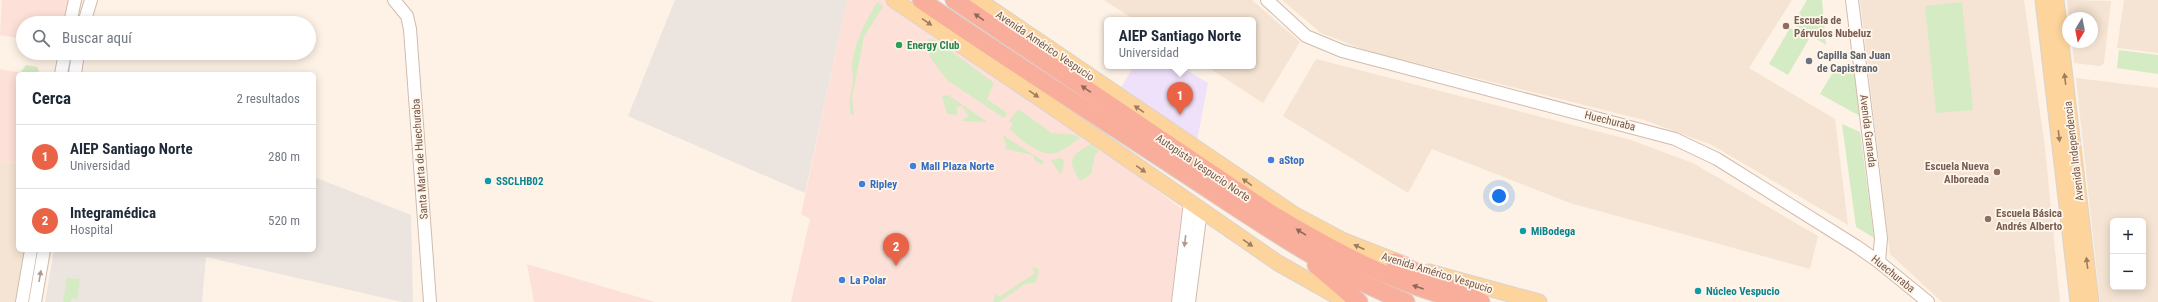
<!DOCTYPE html>
<html lang="es">
<head>
<meta charset="utf-8">
<style>
  body { margin:0; font-family:"Roboto Condensed",sans-serif; background:#f2f2f3; color:#1f2937 }
  .controls { position:absolute; right:12px; bottom:12px; display:grid; overflow:hidden; border-radius:6px; box-shadow:0 2px 10px #0003 }
  .controls button { width:36px; height:36px; display:grid; place-items:center; padding:0; border:0; border-bottom:1px solid #e0e1e3; background:#fff; color:#1f2937; font:20px sans-serif }
  .compass { position:absolute; left:2062px; top:12px; width:36px; height:36px; border-radius:50%; background:#fff; box-shadow:0 2px 10px #0003; rotate:190deg }
  .you { position:absolute; left:1499px; top:196px; width:14px; height:14px; margin:-10px; border:3px solid #fff; border-radius:50%; background:#1a73e8; box-shadow:0 0 0 6px #1a73e833 }
  .badge { display:grid; place-items:center; width:26px; height:26px; border-radius:50%; background:#ea6347; color:#fff; font-size:13px; font-weight:700 }
  .pin { position:absolute; translate:-50% -33px; filter:drop-shadow(0 1px 2px #0008) }
  .pin::after { content:''; position:absolute; top:21px; width:14px; height:12px; background:inherit; clip-path:polygon(0 0,100% 0,50% 100%) }
  .popup { position:absolute; left:1104px; top:17px; width:152px; height:52px; box-sizing:border-box; display:grid; place-content:center; border-radius:6px; background:#fff; filter:drop-shadow(0 1px 3px #0005); font-size:13px; white-space:nowrap; color:#747a83 }
  .popup b { font-size:15px; color:#1f2937 }
  .popup::after { content:''; position:absolute; left:50%; top:100%; margin-left:-8px; border:8px solid transparent; border-top-color:#fff }
  .list { margin:0; padding:0; list-style:none }
  h2 { display:flex; justify-content:space-between; align-items:center; height:52px; margin:0; padding:0 16px; font-size:17px }
  h2 small { font-size:13px; font-weight:400; color:#747a83 }
  .list li { display:grid; grid-template-columns:26px 1fr auto; gap:12px; align-items:center; box-sizing:border-box; height:64px; padding:0 16px; border-top:1px solid #e0e1e3 }
  .list b { display:block; font-size:15px; white-space:nowrap }
  .list p { margin:0; font-size:13px; white-space:nowrap; color:#747a83 }
  .list em { font-size:13px; font-style:normal; color:#747a83 }
  .icon { flex:none; width:22px; height:22px; fill:none; stroke:currentColor; stroke-width:2; stroke-linecap:round; stroke-linejoin:round }
  .map { position:relative; flex:none; width:2158px; height:302px; overflow:hidden }
  .search { position:absolute; background:#fff; box-shadow:0 2px 10px #0003; left:16px; top:16px; width:300px; height:44px; display:flex; align-items:center; gap:10px; box-sizing:border-box; padding:0 14px; border-radius:22px; color:#747a83; font-size:15px }
  .panel { position:absolute; background:#fff; box-shadow:0 2px 10px #0003; left:16px; top:72px; width:300px; height:180px; border-radius:6px }
  .map>svg:first-child { display:block }
  .residential { fill:#f5e4d3; fill-rule:evenodd }
  .commercial { fill:#fde1d8 }
  .industrial { fill:#ece5df }
  .education { fill:#efe1f9 }
  .green { fill:#d5ebc3 }
  .lines { fill:none; stroke-linecap:round; stroke-linejoin:round }
  .minor-casing { stroke:#d1bbad; stroke-width:14 }
  .major-casing { stroke:#dbd3d0; stroke-width:17 }
  .highway-casing { stroke:#dbd3d0; stroke-width:19 }
  .minor { stroke:#fff; stroke-width:12 }
  .major { stroke:#fdd49c; stroke-width:15 }
  .highway { stroke:#f8ae9a; stroke-width:17 }
  .oneway { fill:#906859 }
  .oneway2 { fill:#9e7c62 }
  .oneway3 { fill:#ad9a92 }
  .education-dot { fill:#8d6e63; stroke:#fff6eb; stroke-width:1.5 }
  .leisure-dot { fill:#2e9e5b; stroke:#fff6eb; stroke-width:1.5 }
  .worship-dot { fill:#6b7280; stroke:#fff6eb; stroke-width:1.5 }
  .shop-dot { fill:#3f7fe0; stroke:#fff6eb; stroke-width:1.5 }
  .culture-dot { fill:#0f9aa8; stroke:#fff6eb; stroke-width:1.5 }
  .labels { text-anchor:middle; dominant-baseline:central; stroke-width:3.5; stroke-linejoin:round; paint-order:stroke }
  .education-label { font-size:11px; font-weight:bold; fill:#785e54; stroke:#fff6eb; text-anchor:start }
  .leisure-label { font-size:11px; font-weight:bold; fill:#27864d; stroke:#fff6eb; text-anchor:start }
  .street-label { font-size:11px; fill:#765749; stroke:#fff6eb }
  .worship-label { font-size:11px; font-weight:bold; fill:#5b616d; stroke:#fff6eb; text-anchor:start }
  .shop-label { font-size:11px; font-weight:bold; fill:#366cbe; stroke:#fff6eb; text-anchor:start }
  .culture-label { font-size:11px; font-weight:bold; fill:#0d838f; stroke:#fff6eb; text-anchor:start }
</style>
</head>
<body>
<div class="map">
<svg width="2158" height="302" viewBox="0 0 2158 302">
  <rect width="100%" height="100%" fill="#fdf2e5"/>
  <g class="residential">
    <polygon points="1104,0 1252,0 1300,42 1263,103 1206,66 1253,66 1253,20 1135,20"/>
    <polygon points="1282,0 1792,0 1749,68 1835,119 1848,225 1712,145 1644,120 1367,51 1321,33"/>
    <polygon points="1860,0 2024,0 2045,147 2060,302 1942,302 1890,254"/>
    <polygon points="2067,0 2111,1 2104,63 2100,66 2074,63 2072,42 2092,42 2092,18 2069,18"/>
    <polygon points="2124,0 2158,0 2158,53 2117,48"/>
    <polygon points="1316,59 1631,140 1693,163 1818,236 1810,269 1570,203 1432,149 1408,193 1283,116"/>
    <path d="M2076,78L2158,88V302H2100ZM2113,221H2143V287H2113Z"/>
    <polygon points="0,161 18,164 18,250 24,250 15,302 0,302"/>
  </g>
  <g class="commercial">
    <polygon points="2,0 70,0 65,23 23,23 23,39 0,35"/>
    <polygon points="847,0 887,0 1084,135 1182,209 1171,302 791,302 810,219 801,214"/>
    <polygon points="0,69 27,74 18,74 18,164 0,161"/>
    <polygon points="527,264 655,302 534,302"/>
  </g>
  <g class="industrial">
    <polygon points="675,0 847,0 805,193 628,116"/>
    <polygon points="314,177 411,215 413,302 402,302 206,257 202,302 45,302 54,250 314,250"/>
  </g>
  <polygon class="education" points="1134,66 1180,66 1208,83 1197,141 1120,89"/>
  <g class="green">
    <polygon points="1807,0 1822,0 1826,45 1793,24"/>
    <path d="M877,2L883,6L864,37L852,97L854,116L851,114C848,100 851,95 853,81C853,76 852,70 852,65C856,38 864,25 877,2Z"/>
    <polygon points="1962,2 1973,110 1936,113 1925,6"/>
    <polygon points="1790,28 1809,39 1788,75 1769,64"/>
    <polygon points="928,39 936,40 994,83 987,99 1007,113 1004,118 947,80 930,57"/>
    <polygon points="2119,50 2158,55 2158,74 2117,68"/>
    <polygon points="26,65 37,67 40,74 20,73"/>
    <polygon points="1854,71 1860,116 1820,94 1833,72"/>
    <polygon points="948,95 986,121 985,122 961,121 968,116 962,106 957,107 957,115 947,114 942,96"/>
    <path d="M1018,109L1052,133L1077,135L1080,138C1073,143 1064,150 1056,153C1040,158 1020,138 1009,129L1013,124L1009,121Z"/>
    <polygon points="1842,124 1860,132 1874,238 1856,227"/>
    <polygon points="1003,135 1043,161 1043,165 1034,160 1033,155 1005,149 1006,145"/>
    <path d="M1091,144L1099,151L1095,155L1091,174L1080,181C1067,160 1069,156 1091,144Z"/>
    <polygon points="1061,158 1064,161 1062,173 1060,174 1051,160"/>
    <polygon points="1035,267 1039,270 1036,282 1025,284 999,302 993,302 996,293 999,297 1035,273 1032,269"/>
    <polygon points="67,278 80,279 77,299 72,298 71,302 63,302"/>
  </g>
  <g class="lines">
    <defs>
      <g id="minor">
        <polyline points="394,0 407,16 410,29 430,302"/>
        <polyline points="1267,0 1306,36 1342,51 1675,139 1717,159 1856,246 1879,262 1928,302"/>
        <polyline points="1852,0 1881,238 1879,262"/>
        <polyline points="70,23 75,0"/>
        <polyline points="84,23 91,0"/>
        <polyline points="61,74 65,53"/>
        <polyline points="75,74 78,53"/>
        <polyline points="22,302 31,250"/>
        <polyline points="35,302 44,250"/>
        <polyline points="1178,302 1190,202"/>
        <polyline points="1189,302 1201,210"/>
      </g>
      <g id="major">
        <polyline points="894,0 1048,104 1278,263 1347,302"/>
        <polyline points="978,0 1295,215 1344,241 1406,265"/>
        <polyline points="2043,0 2078,302"/>
        <polyline points="2056,0 2091,302"/>
        <polyline points="1429,272 1539,302"/>
      </g>
      <g id="highway">
        <path d="M921,0C1007,59 1095,115 1182,172C1254,219 1326,270 1406,302"/>
        <path d="M954,0L1270,213C1332,250 1397,286 1469,302"/>
        <polyline points="1395,262 1481,302"/>
        <polyline points="1316,265 1359,302"/>
      </g>
    </defs>
    <use href="#minor" class="minor-casing"/>
    <use href="#major" class="major-casing"/>
    <use href="#highway" class="highway-casing"/>
    <use href="#minor" class="minor"/>
    <use href="#major" class="major"/>
    <use href="#highway" class="highway"/>
  </g>
  <defs><path id="oneway-solid" d="M-6-.8H1V-3.2L6.5 0L1 3.2V.8H-6Z"/></defs>
  <g class="oneway">
    <use href="#oneway-solid" transform="translate(979 17) rotate(-146)"/>
    <use href="#oneway-solid" transform="translate(1086 89) rotate(-146)"/>
    <use href="#oneway-solid" transform="translate(1301 232) rotate(-148)"/>
    <use href="#oneway-solid" transform="translate(1418 287) rotate(-161)"/>
  </g>
  <g class="oneway2">
    <use href="#oneway-solid" transform="translate(927 22) rotate(34)"/>
    <use href="#oneway-solid" transform="translate(2065 79) rotate(-97)"/>
    <use href="#oneway-solid" transform="translate(1034 94) rotate(34)"/>
    <use href="#oneway-solid" transform="translate(1139 109) rotate(-146)"/>
    <use href="#oneway-solid" transform="translate(2059 136) rotate(83)"/>
    <use href="#oneway-solid" transform="translate(1141 169) rotate(35)"/>
    <use href="#oneway-solid" transform="translate(1247 182) rotate(-144)"/>
    <use href="#oneway-solid" transform="translate(1248 243) rotate(35)"/>
    <use href="#oneway-solid" transform="translate(1359 247) rotate(-156)"/>
    <use href="#oneway-solid" transform="translate(2087 263) rotate(-97)"/>
  </g>
  <g class="oneway3">
    <use href="#oneway-solid" transform="translate(1185 241) rotate(97)"/>
    <use href="#oneway-solid" transform="translate(40 276) rotate(-80)"/>
  </g>
  <g class="education-dot">
    <circle cx="1786" cy="26" r="4"/>
    <circle cx="1997" cy="172" r="4"/>
    <circle cx="1988" cy="219" r="4"/>
  </g>
  <circle class="leisure-dot" cx="899" cy="45" r="4"/>
  <circle class="worship-dot" cx="1809" cy="61" r="4"/>
  <g class="shop-dot">
    <circle cx="1271" cy="160" r="4"/>
    <circle cx="913" cy="166" r="4"/>
    <circle cx="862" cy="184" r="4"/>
    <circle cx="842" cy="280" r="4"/>
  </g>
  <g class="culture-dot">
    <circle cx="488" cy="181" r="4"/>
    <circle cx="1523" cy="231" r="4"/>
    <circle cx="1698" cy="291" r="4"/>
  </g>
  <g class="labels">
    <g class="education-label">
      <text x="1794" y="20">Escuela de<tspan x="1794" dy="13">Párvulos Nubeluz</tspan></text>
      <text x="1989" y="166" text-anchor="end">Escuela Nueva<tspan x="1989" dy="13">Alboreada</tspan></text>
      <text x="1996" y="213">Escuela Básica<tspan x="1996" dy="13">Andrés Alberto</tspan></text>
    </g>
    <g class="leisure-label">
      <text x="907" y="45">Energy Club</text>
    </g>
    <g class="street-label">
      <text transform="translate(1045 46) rotate(34)">Avenida Américo Vespucio</text>
      <text transform="translate(1610 121) rotate(14)">Huechuraba</text>
      <text transform="translate(1868 131) rotate(83)">Avenida Granada</text>
      <text transform="translate(2074 151) rotate(-97)">Avenida Independencia</text>
      <text transform="translate(420 159) rotate(-94)">Santa Marta de Huechuraba</text>
      <text transform="translate(1203 168) rotate(34)">Autopista Vespucio Norte</text>
      <text transform="translate(1437 273) rotate(17)">Avenida Américo Vespucio</text>
      <text transform="translate(1893 274) rotate(39)">Huechuraba</text>
    </g>
    <g class="worship-label">
      <text x="1817" y="55">Capilla San Juan<tspan x="1817" dy="13">de Capistrano</tspan></text>
    </g>
    <g class="shop-label">
      <text x="1279" y="160">aStop</text>
      <text x="921" y="166">Mall Plaza Norte</text>
      <text x="870" y="184">Ripley</text>
      <text x="850" y="280">La Polar</text>
    </g>
    <g class="culture-label">
      <text x="496" y="181">SSCLHB02</text>
      <text x="1531" y="231">MiBodega</text>
      <text x="1706" y="291">Núcleo Vespucio</text>
    </g>
  </g>
</svg>
<div class="controls">
<button>+</button>
<button>−</button>
</div>
<svg class="compass" viewBox="-18 -18 36 36"><path d="M0-13l5 13h-10z" fill="#e53935"/><path d="M0 13l5-13h-10z" fill="#747a83"/></svg>
<div class="you"></div>
<div class="pin badge" style="left:1180px;top:115px">1</div>
<div class="popup"><b>AIEP Santiago Norte</b>Universidad</div>
<div class="pin badge" style="left:896px;top:266px">2</div>
<div class="search"><svg class="icon" aria-label="search" viewBox="0 0 24 24"><circle cx="10" cy="10" r="6"/><path d="M15 15l6 6"/></svg>Buscar aquí</div>
<section class="panel">
<h2>Cerca<small>2 resultados</small></h2>
<ul class="list">
<li><span class="badge">1</span><div><b>AIEP Santiago Norte</b><p>Universidad</p></div><em>280 m</em></li>
<li><span class="badge">2</span><div><b>Integramédica</b><p>Hospital</p></div><em>520 m</em></li>
</ul>
</section>
</div>
</body>
</html>
